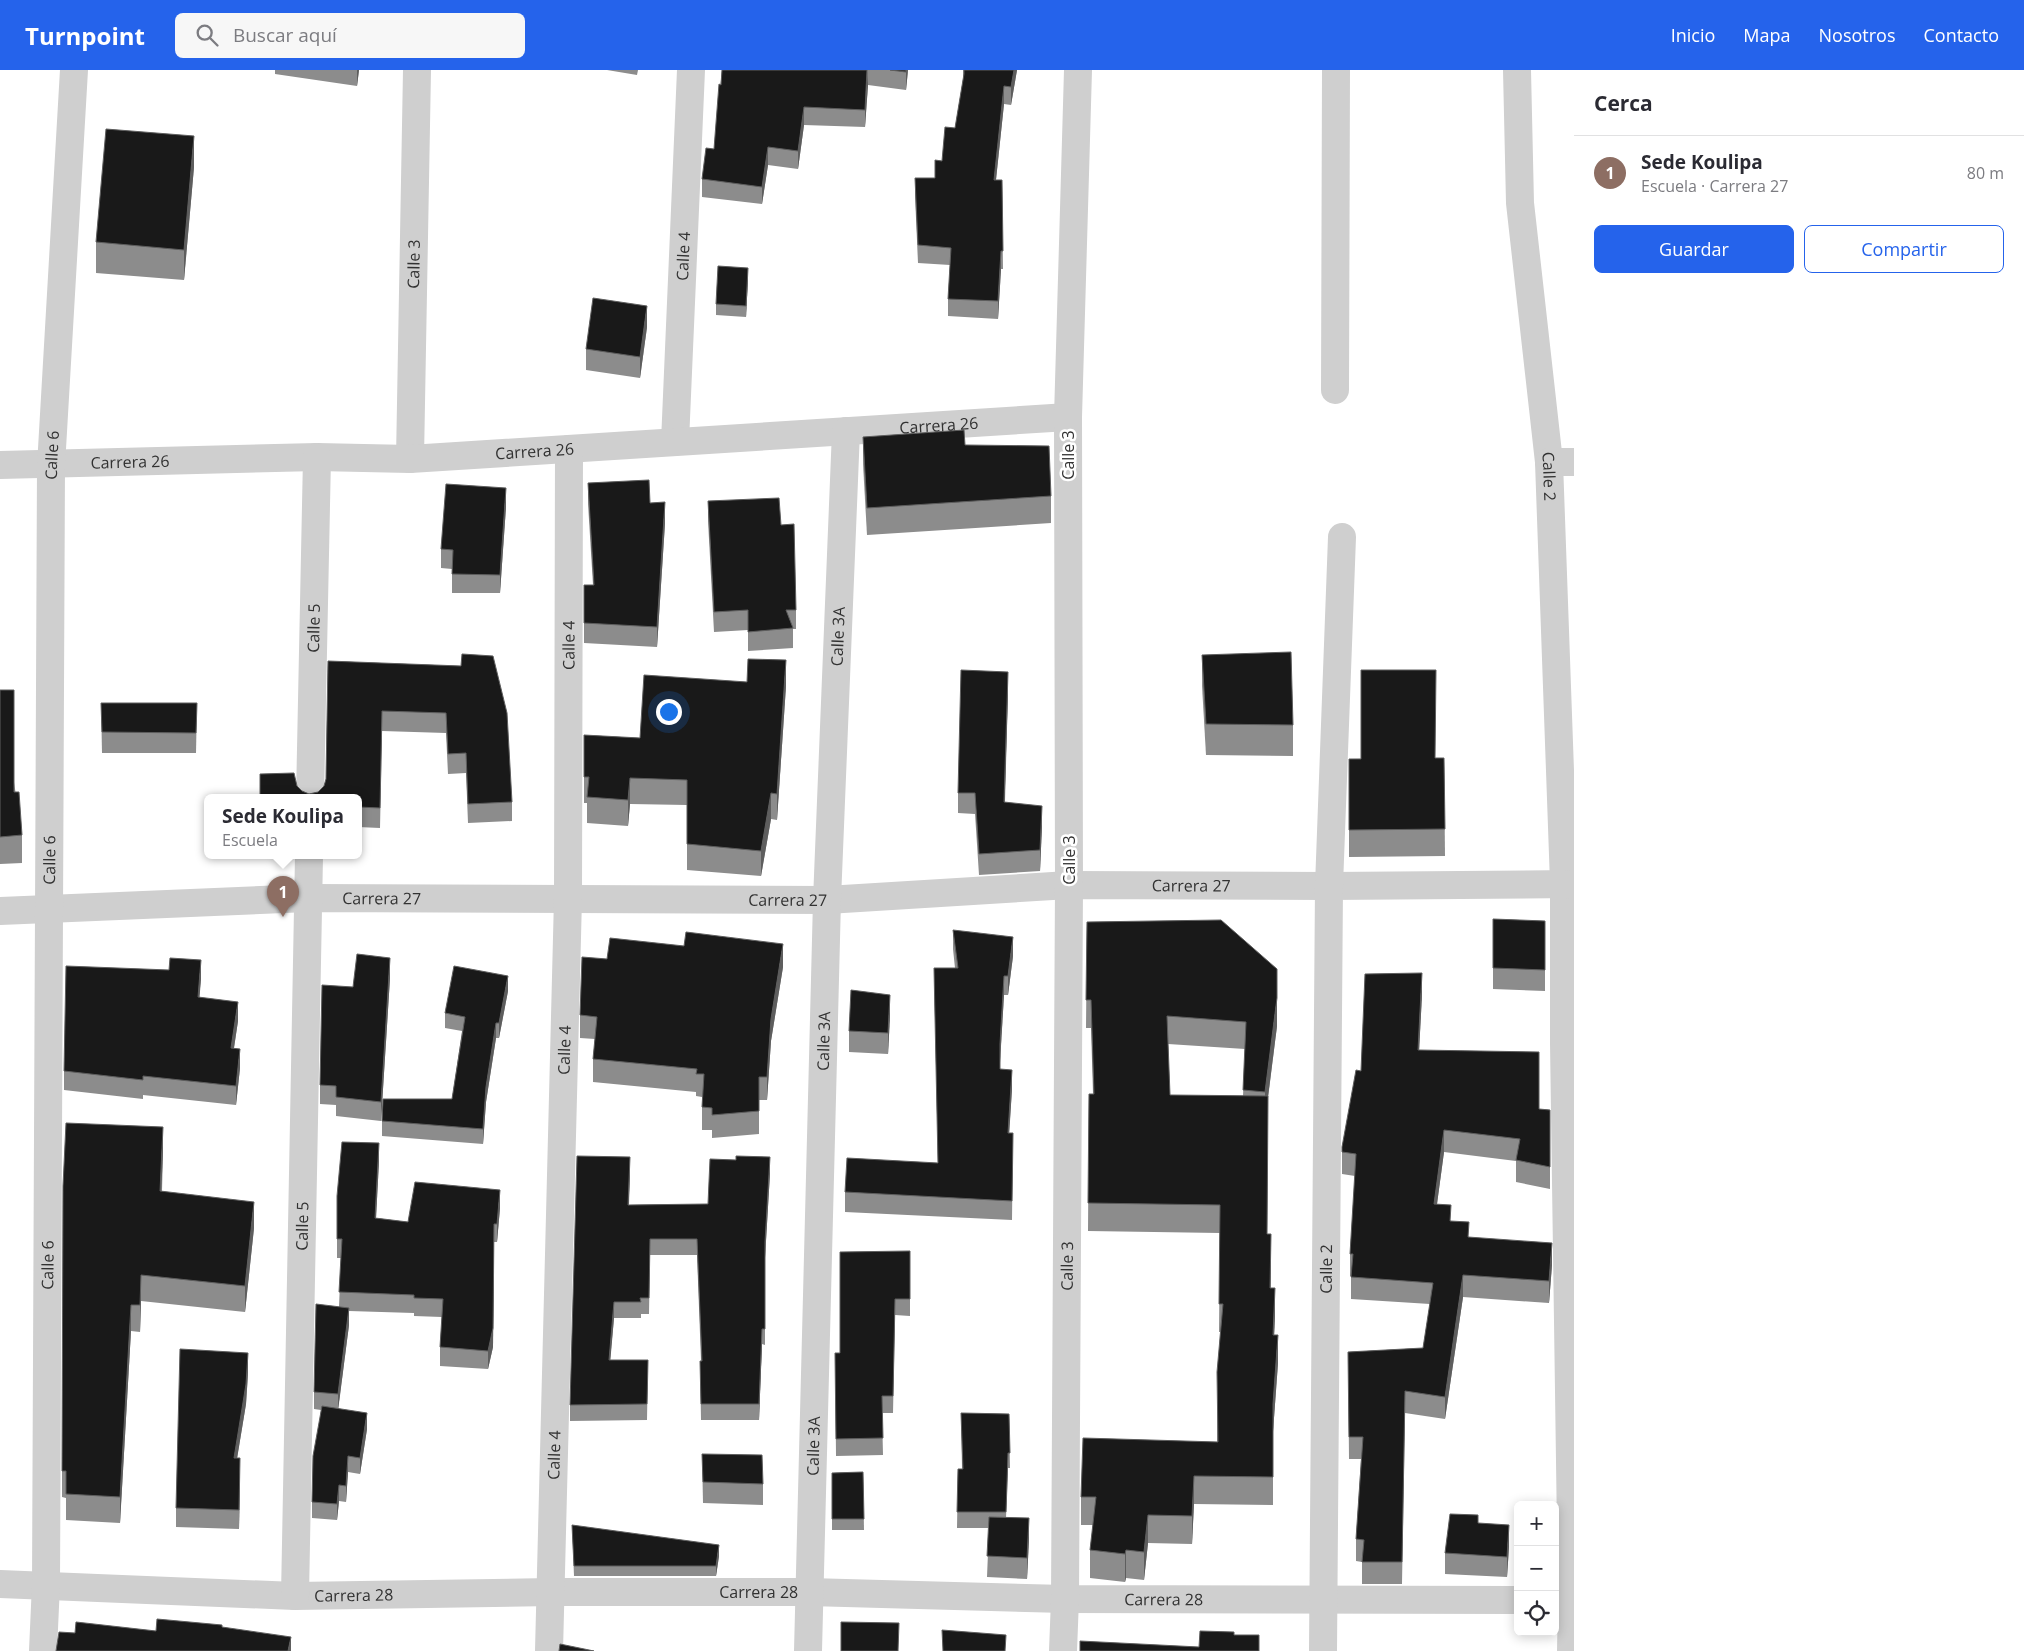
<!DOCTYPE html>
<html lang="es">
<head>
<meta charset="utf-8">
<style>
  body { margin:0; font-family:"Open Sans",sans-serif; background:#f7f7f7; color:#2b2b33 }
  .controls { position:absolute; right:15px; bottom:15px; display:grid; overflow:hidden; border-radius:8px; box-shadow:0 2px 12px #0003 }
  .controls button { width:45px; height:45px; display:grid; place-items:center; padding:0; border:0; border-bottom:1px solid #e1e1e2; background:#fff; color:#2b2b33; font:25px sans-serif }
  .you { position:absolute; left:668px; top:641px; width:18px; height:18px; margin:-12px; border:4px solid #fff; border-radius:50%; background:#1a73e8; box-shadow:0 0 0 8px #1a73e833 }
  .badge { display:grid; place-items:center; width:32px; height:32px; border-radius:50%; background:#2563eb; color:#fff; font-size:16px; font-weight:700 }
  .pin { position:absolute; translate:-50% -41px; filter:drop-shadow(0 1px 2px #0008) }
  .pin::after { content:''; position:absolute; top:26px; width:18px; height:15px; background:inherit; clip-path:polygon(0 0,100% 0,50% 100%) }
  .popup { position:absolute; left:204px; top:724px; width:158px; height:65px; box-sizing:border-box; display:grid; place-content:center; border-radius:8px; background:#fff; filter:drop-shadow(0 1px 4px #0005); font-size:16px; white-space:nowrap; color:#7c7c81 }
  .popup b { font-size:19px; color:#2b2b33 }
  .popup::after { content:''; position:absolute; left:50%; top:100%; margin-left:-10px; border:10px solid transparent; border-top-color:#fff }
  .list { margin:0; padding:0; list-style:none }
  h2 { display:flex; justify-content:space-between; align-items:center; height:65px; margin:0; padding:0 20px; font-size:21px }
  h2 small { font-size:16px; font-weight:400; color:#7c7c81 }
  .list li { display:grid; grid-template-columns:32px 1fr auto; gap:15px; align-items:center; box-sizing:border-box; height:75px; padding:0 20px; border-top:1px solid #e1e1e2 }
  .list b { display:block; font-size:19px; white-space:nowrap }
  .list p { margin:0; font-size:16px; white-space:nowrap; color:#7c7c81 }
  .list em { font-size:16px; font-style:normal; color:#7c7c81 }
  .actions { display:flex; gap:10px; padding:15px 20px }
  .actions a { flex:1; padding:11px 0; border:1px solid #2563eb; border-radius:8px; text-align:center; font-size:18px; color:#2563eb }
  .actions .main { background:#2563eb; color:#fff }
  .icon { flex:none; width:28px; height:28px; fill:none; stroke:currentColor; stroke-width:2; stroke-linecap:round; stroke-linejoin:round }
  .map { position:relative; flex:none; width:1574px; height:1581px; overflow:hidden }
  header { display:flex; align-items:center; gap:30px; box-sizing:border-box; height:70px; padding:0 25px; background:#2563eb; color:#fff }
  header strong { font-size:24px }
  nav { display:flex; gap:28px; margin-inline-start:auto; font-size:18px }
  .search { width:350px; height:45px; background:#f7f7f7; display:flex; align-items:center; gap:12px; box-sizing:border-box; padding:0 18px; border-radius:8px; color:#7c7c81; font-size:19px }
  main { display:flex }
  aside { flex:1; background:#fff }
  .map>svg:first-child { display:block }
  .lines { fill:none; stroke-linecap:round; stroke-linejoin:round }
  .minor { stroke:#cfcfcf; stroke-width:28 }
  .wall { fill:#8c8c8c; fill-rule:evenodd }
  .shaded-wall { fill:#5e5e5e }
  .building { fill:#191919; stroke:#5e5e5e }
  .labels { text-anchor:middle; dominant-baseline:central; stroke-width:5; stroke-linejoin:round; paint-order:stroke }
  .street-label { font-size:16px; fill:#323232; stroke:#fff }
</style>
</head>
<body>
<header>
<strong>Turnpoint</strong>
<div class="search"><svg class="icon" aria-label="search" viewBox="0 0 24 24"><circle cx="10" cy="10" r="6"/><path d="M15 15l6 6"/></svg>Buscar aquí</div>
<nav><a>Inicio</a><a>Mapa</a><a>Nosotros</a><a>Contacto</a></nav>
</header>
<main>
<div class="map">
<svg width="1574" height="1581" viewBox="0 0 1574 1581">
  <rect width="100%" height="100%" fill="#fff"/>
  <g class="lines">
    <g class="minor">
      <path id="s1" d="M1517,0L1520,133L1549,392L1564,813V973L1572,1530L1571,1581"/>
      <polyline points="1335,320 1336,0"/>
      <path id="s2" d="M675,372L691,0"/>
      <path id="s3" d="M410,389L417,0"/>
      <polyline points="1549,392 1574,392"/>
      <path id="s4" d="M0,395L317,387L410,389L1068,347"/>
      <path id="s5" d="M310,728L317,387"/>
      <path id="s6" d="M0,841L308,828L827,830L1069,815L1329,816L1574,814"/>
      <path id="s7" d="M0,1514L295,1526L552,1522H809L1065,1529L1518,1530"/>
      <path id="s8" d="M295,1526L309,786"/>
      <path id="s9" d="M43,1581L46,1514L51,396L74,0"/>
      <path id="s10" d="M549,1581L568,828L569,379"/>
      <path id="s11" d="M808,1581L827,830L846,361"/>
      <path id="s12" d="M1063,1581L1065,1529L1069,815L1068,347L1078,0"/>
      <path id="s13" d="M1323,1581L1329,816L1342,467"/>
    </g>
  </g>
  <g class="wall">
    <polygon points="275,0 359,0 357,16 275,4"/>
    <polygon points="607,0 638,0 637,5"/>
    <polygon points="722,0 908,0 906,20 868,15 865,57 804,55 798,99 768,95 762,134 702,127 702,109 714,79"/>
    <polygon points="963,0 1017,0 1011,35 1004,34 996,110 1002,110 1003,199 1001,199 998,249 948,246 948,229 950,195 918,193 915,126 915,108 935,108 935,90 942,91 955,58 963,9"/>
    <polygon points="194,97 184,210 96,203 96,172"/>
    <polygon points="748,209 746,247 716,245 716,234"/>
    <polygon points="647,257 640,308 586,300 586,279"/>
    <polygon points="863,367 965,375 1051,426 1051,453 867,465 863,394"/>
    <polygon points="588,413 650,433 665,453 657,577 584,573 584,515 593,515 588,434"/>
    <polygon points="708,431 781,455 796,540 796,559 793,559 793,578 748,581 748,560 714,562 708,451"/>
    <polygon points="506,437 500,523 452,523 452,499 441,498 441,479"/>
    <polygon points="1202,585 1293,655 1293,686 1206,685 1202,616"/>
    <polygon points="328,591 461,596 512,732 512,751 468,753 466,703 448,704 446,663 382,661 380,758 358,757 358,728 260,728 297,716 302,721 309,724 318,722 324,716 326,709"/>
    <polygon points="786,616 777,750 771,749 761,806 687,800 687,735 630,734 628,756 587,753 587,733 584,733 584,665 640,668"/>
    <polygon points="0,620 22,765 22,793 0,794"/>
    <polygon points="1008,623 1005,732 1042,756 1040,801 979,805 975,744 958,743 958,723"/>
    <polygon points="101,633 197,633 196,683 102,683"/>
    <polygon points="1444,688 1445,786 1349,787 1349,689"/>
    <polygon points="259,786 294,786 293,788 259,788"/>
    <polygon points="1493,849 1545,851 1545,921 1493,919"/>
    <path d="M1087,852L1277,956L1268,1028L1267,1164H1271V1218L1275,1246L1274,1265L1278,1293L1273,1361V1435L1194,1434L1192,1474L1148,1473L1144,1510L1126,1508L1125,1512L1090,1508V1480L1093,1455H1081V1427L1217,1372L1220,1262H1219L1220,1163L1088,1161L1089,1024H1093L1091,958H1086ZM1168,974L1245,979L1243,1026L1170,1025Z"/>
    <polygon points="953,860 1013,886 1008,925 1004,925 1000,990 1000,999 1012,1019 1009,1063 1013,1063 1012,1150 845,1142 845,1122 938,1093 934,898 955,898 953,879"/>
    <polygon points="607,889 783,897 771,971 767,1030 759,1030 759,1064 712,1068 712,1060 702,1060 702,1027 696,1026 696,1022 593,1012 593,989 595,969 580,968 580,945"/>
    <polygon points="390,908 381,1051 336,1046 336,1035 320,1034 320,1015 353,917"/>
    <polygon points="201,909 199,927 238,951 234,978 240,998 236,1035 143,1025 143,1029 64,1020 64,1001"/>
    <polygon points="508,921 499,968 496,968 486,1032 483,1074 382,1066 382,1051 452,1029 462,961 445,958 445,943"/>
    <polygon points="1422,925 1419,980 1539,1039 1550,1040 1550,1119 1516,1112 1516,1091 1444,1082 1437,1134 1451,1151 1469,1167 1552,1195 1549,1233 1463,1227 1445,1349 1405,1343 1402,1514 1362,1514 1362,1492 1356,1491 1356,1469 1361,1389 1349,1389 1348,1282 1423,1278 1430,1234 1351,1229 1351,1206 1350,1206 1350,1184 1355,1106 1342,1104 1342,1077 1361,1001"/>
    <polygon points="890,946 888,984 849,982 849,961"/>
    <polygon points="163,1083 162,1121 254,1158 245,1242 141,1231 140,1262 131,1261 120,1453 66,1450 66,1428 62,1427 62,1401"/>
    <polygon points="379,1091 376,1148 408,1152 500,1138 497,1172 494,1172 493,1277 488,1299 440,1296 440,1277 442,1247 414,1246 414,1243 349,1241 349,1255 338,1339 367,1359 360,1404 348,1402 346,1432 339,1431 337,1450 312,1448 312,1432 321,1340 314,1339 314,1322 339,1237 341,1188 337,1188 337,1126"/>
    <polygon points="630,1103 629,1135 708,1134 770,1103 765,1187 765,1275 762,1274 759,1350 701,1350 700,1291 701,1291 697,1185 650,1185 649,1244 641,1244 641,1248 614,1248 610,1290 648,1290 647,1350 570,1351 570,1335"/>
    <polygon points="910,1181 910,1246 895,1245 893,1343 882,1343 883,1385 836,1386 835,1283 840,1283"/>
    <polygon points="248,1303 246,1334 237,1388 240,1407 239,1459 176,1457 176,1438"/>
    <polygon points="961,1343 1009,1344 1010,1398 1008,1398 1006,1448 1029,1469 1027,1509 987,1507 989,1458 957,1458 958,1399 962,1399"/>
    <polygon points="702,1384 763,1414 763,1435 703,1433"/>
    <polygon points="863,1402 864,1460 832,1460 832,1403"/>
    <polygon points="1478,1453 1509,1476 1507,1507 1445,1504 1445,1483"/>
    <polygon points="572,1455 719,1486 716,1506 574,1506"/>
  </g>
  <g class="shaded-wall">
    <polygon points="357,0 359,0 357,16"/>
    <polygon points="868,0 868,15 865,57 865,40"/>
    <polygon points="906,0 908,0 906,20"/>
    <polygon points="1014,0 1017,0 1011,35 1011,17"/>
    <polygon points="1004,16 1004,34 994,128 994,110"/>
    <polygon points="804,37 804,55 798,99 798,81"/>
    <polygon points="194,66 194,97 184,210 184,180"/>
    <polygon points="768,77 768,95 762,134 762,117"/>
    <polygon points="1001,181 1001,199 998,249 998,231"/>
    <polygon points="748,198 748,209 746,247 746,236"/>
    <polygon points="647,236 647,257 640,308 640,287"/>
    <polygon points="506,418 506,437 500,523 500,505"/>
    <polygon points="665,432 665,453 657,577 657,557"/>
    <polygon points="786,590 786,616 777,750 777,724"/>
    <polygon points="1008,602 1008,623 1004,753 1004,732"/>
    <polygon points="630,708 630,734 628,756 628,730"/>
    <polygon points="771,723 771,749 761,806 761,781"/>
    <polygon points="1042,736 1042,756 1040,801 1040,780"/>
    <polygon points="1013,867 1013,886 1008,925 1008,906"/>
    <polygon points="783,874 783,897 771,971 767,1030 767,1007 771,949"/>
    <polygon points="390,888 390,908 381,1051 381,1032"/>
    <polygon points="201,890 201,909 198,946 198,927"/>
    <polygon points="1422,903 1422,925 1418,1002 1418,980"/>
    <polygon points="508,906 508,921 499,968 499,953"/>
    <polygon points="1004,906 1004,925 1000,993 1000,974"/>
    <polygon points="890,925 890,946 888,984 888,963"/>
    <polygon points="1277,928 1277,956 1265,1050 1265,1022"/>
    <polygon points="238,932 238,951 231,997 231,978"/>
    <polygon points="496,953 496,968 486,1032 483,1074 483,1059 486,1017"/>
    <polygon points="240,979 240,998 236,1035 236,1016"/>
    <polygon points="1012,1000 1012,1019 1008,1082 1008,1063"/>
    <polygon points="163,1057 163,1083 160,1147 160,1121"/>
    <polygon points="1444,1060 1444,1082 1434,1156 1434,1134"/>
    <polygon points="379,1073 379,1091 375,1167 375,1148"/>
    <polygon points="630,1087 630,1103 628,1151 628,1135"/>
    <polygon points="770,1087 770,1103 765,1188 765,1172"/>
    <polygon points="500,1120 500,1138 497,1172 497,1154"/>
    <polygon points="254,1132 254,1158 245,1242 245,1216"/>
    <polygon points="494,1172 493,1277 488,1299 488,1281"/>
    <polygon points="1552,1173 1552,1195 1549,1233 1549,1211"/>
    <polygon points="141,1205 141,1231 140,1262 140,1235"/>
    <polygon points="1463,1205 1463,1227 1445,1349 1445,1327"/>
    <polygon points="1275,1218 1275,1246 1273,1293 1273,1265"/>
    <polygon points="614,1232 614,1248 609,1306 609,1290"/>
    <polygon points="131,1235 131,1261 120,1453 120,1427"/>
    <polygon points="349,1238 349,1255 338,1341 338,1324"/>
    <polygon points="762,1259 762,1274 759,1350 759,1334"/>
    <polygon points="1278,1265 1278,1293 1273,1362 1273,1334"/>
    <polygon points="248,1283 248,1303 246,1334 234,1407 234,1388"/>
    <polygon points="367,1343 367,1359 360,1404 360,1388"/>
    <polygon points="348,1386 348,1402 346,1432 346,1416"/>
    <polygon points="240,1388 240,1407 239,1459 239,1440"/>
    <polygon points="1194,1406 1194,1434 1192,1474 1192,1446"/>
    <polygon points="339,1415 339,1431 337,1450 337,1434"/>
    <polygon points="1148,1445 1148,1473 1144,1510 1144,1482"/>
    <polygon points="1029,1448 1029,1469 1027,1509 1027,1488"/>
    <polygon points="1509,1455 1509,1476 1507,1507 1507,1487"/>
    <polygon points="719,1475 719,1486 716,1506 716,1496"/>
    <polygon points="1126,1480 1126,1508 1125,1512 1125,1484"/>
    <polygon points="291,1567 291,1581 288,1581"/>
  </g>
  <g class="building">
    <polygon points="722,0 867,0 865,40 804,37 798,81 768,77 762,117 702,109 706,78 714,79 719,14 721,15"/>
    <polygon points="890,0 906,0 906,2"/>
    <polygon points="964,0 1014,0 1011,17 1004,16 994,110 1002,110 1003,181 1001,181 998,231 948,229 951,178 918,175 915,108 935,108 935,90 942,91 945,57 955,58 964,4"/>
    <polygon points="106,59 194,66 184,180 96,172"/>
    <polygon points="718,196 748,198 746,236 716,234"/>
    <polygon points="593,228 647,236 640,287 586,279"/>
    <polygon points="964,360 965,375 1049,376 1051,426 867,438 863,367"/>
    <polygon points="649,410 650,433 665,432 657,557 584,553 584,515 594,515 588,413"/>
    <polygon points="446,414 506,418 500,505 452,504 453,480 441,479"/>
    <polygon points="779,428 781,455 794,454 796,540 786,540 793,558 748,562 748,540 714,542 708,431"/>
    <polygon points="1291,582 1293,655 1206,654 1202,585"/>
    <polygon points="462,584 493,586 507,643 512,732 468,734 466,683 448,684 446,643 382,641 380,738 358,737 358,728 260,728 260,704 294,703 297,716 302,721 309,724 318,722 324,716 326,709 328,591 461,596"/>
    <polygon points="748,589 786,590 777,724 771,723 761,781 687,774 687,710 630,708 628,730 587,727 589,707 584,707 584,665 640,668 644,605 747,612"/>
    <polygon points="961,600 1008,602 1004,732 1042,736 1040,780 979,784 975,723 958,723"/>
    <polygon points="1361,600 1436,600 1435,688 1444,688 1445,759 1349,760 1349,689 1361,689"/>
    <polygon points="0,620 14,620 14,722 19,722 22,765 0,767"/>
    <polygon points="101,633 197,633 196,663 102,662"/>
    <polygon points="1493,849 1545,851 1545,900 1493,898"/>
    <polygon points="1221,850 1277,899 1277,928 1265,1022 1243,1020 1246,952 1167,946 1170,1025 1268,1026 1267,1164 1271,1164 1270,1218 1275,1218 1273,1265 1278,1265 1273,1334 1273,1407 1194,1406 1192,1446 1148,1445 1144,1482 1126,1480 1125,1484 1090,1480 1096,1427 1081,1427 1083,1368 1218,1372 1217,1302 1223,1234 1219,1234 1220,1135 1088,1133 1089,1024 1094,1024 1091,930 1086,930 1087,852"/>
    <polygon points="953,860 1013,867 1008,906 1004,906 1000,974 1000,999 1012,1000 1008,1063 1013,1063 1012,1131 845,1122 847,1088 938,1093 934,898 958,898"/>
    <polygon points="686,862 783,874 771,949 767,1007 759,1007 759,1041 712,1045 712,1038 702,1037 704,1004 696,1004 697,999 593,989 597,947 580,945 582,887 607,889 610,868 684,876"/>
    <polygon points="357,884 390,888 381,1032 336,1027 336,1016 320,1015 322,915 353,917"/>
    <polygon points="170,888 201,890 198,927 238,932 231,978 240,979 236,1016 143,1006 143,1010 64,1001 66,896 169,900"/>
    <polygon points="454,896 508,906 499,953 496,953 486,1017 483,1059 382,1051 383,1029 452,1029 465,947 445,943"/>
    <polygon points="1422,903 1418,980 1539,982 1539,1039 1550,1040 1550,1097 1516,1090 1520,1069 1444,1060 1434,1134 1451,1135 1450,1151 1469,1152 1468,1167 1552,1173 1549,1211 1463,1205 1445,1327 1405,1321 1402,1492 1362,1492 1364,1470 1356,1469 1363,1367 1349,1367 1348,1282 1423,1278 1433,1213 1351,1207 1353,1184 1350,1184 1356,1084 1342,1082 1342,1077 1356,1000 1361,1001 1365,904"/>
    <polygon points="851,920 890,925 888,963 849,961"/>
    <polygon points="66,1053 163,1057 160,1121 254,1132 245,1216 141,1205 140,1235 131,1235 120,1427 66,1424 66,1401 62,1401 63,1116"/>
    <polygon points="342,1072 379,1073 375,1148 408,1152 415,1112 500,1120 497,1154 494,1154 493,1258 488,1281 440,1277 443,1229 414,1228 414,1225 339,1222 342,1169 337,1169 337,1126"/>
    <polygon points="577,1086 630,1087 628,1135 708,1134 710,1089 736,1090 736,1086 770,1087 765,1172 765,1259 762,1259 759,1334 701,1334 700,1291 702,1291 697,1169 650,1169 649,1228 640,1228 641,1232 614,1232 609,1290 648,1290 647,1334 570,1335"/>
    <polygon points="910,1181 910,1229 895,1229 893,1326 882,1326 883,1368 836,1369 835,1283 840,1283 840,1182"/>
    <polygon points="316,1234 349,1238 338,1324 314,1322"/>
    <polygon points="180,1279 248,1283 246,1314 234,1388 240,1388 239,1440 176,1438"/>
    <polygon points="322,1336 367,1343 360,1388 348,1386 346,1416 339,1415 337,1434 312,1432 313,1386"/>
    <polygon points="961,1343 1009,1344 1010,1383 1008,1383 1006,1442 957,1442 958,1399 963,1399"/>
    <polygon points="702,1384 762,1385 763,1414 703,1412"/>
    <polygon points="863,1402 864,1449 832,1449 832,1403"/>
    <polygon points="1450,1444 1478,1445 1478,1453 1509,1455 1507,1487 1445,1483"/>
    <polygon points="989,1447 1029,1448 1027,1488 987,1486"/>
    <polygon points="572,1455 719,1475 716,1496 574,1496"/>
    <polygon points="157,1549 222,1555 222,1557 291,1567 288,1581 56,1581 59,1562 75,1563 76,1552 156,1561"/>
    <polygon points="841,1552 899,1553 898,1581 841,1581"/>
    <polygon points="942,1560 1006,1565 1005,1581 943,1581"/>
    <polygon points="1200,1561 1234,1562 1234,1565 1259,1565 1259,1581 1080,1581 1080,1571 1199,1577"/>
    <polygon points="560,1574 594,1581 559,1581"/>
  </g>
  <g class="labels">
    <g class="street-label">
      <text stroke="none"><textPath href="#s2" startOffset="186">Calle 4</textPath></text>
      <text stroke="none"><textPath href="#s3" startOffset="195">Calle 3</textPath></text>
      <text stroke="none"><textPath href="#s4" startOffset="940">Carrera 26</textPath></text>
      <text stroke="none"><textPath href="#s4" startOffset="535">Carrera 26</textPath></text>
      <text stroke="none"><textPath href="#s9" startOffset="1196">Calle 6</textPath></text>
      <text transform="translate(1068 385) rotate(-90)">Calle 3</text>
      <text stroke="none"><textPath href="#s4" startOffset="130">Carrera 26</textPath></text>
      <text stroke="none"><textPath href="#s1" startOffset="408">Calle 2</textPath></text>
      <text stroke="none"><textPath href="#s5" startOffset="170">Calle 5</textPath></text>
      <text stroke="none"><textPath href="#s11" startOffset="1015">Calle 3A</textPath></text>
      <text stroke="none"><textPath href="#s10" startOffset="1006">Calle 4</textPath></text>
      <text stroke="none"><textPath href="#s9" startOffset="791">Calle 6</textPath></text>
      <text transform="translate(1069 790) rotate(-90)">Calle 3</text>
      <text stroke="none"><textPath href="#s6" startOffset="1192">Carrera 27</textPath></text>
      <text stroke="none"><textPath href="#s6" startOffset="382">Carrera 27</textPath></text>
      <text stroke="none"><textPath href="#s6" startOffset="788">Carrera 27</textPath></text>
      <text stroke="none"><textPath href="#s11" startOffset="610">Calle 3A</textPath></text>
      <text stroke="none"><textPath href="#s10" startOffset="601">Calle 4</textPath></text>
      <text stroke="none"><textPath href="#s8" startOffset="370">Calle 5</textPath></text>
      <text stroke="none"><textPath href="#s9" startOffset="386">Calle 6</textPath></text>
      <text stroke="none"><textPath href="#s12" startOffset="385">Calle 3</textPath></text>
      <text stroke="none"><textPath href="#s13" startOffset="382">Calle 2</textPath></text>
      <text stroke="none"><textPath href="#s11" startOffset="205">Calle 3A</textPath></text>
      <text stroke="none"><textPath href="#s10" startOffset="196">Calle 4</textPath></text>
      <text stroke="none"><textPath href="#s7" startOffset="759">Carrera 28</textPath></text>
      <text stroke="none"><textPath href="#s7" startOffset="354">Carrera 28</textPath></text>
      <text stroke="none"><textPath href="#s7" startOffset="1164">Carrera 28</textPath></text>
    </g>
  </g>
</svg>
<div class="controls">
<button>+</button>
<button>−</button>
<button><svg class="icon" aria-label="locate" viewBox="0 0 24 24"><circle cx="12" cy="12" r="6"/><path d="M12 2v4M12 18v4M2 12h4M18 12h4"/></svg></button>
</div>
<div class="you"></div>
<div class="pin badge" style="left:283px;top:847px;background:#8d6e63">1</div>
<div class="popup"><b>Sede Koulipa</b>Escuela</div>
</div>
<aside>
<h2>Cerca<small></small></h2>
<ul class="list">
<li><span class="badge" style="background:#8d6e63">1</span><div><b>Sede Koulipa</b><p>Escuela · Carrera 27</p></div><em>80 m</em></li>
</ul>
<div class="actions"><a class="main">Guardar</a><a>Compartir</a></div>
</aside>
</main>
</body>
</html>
